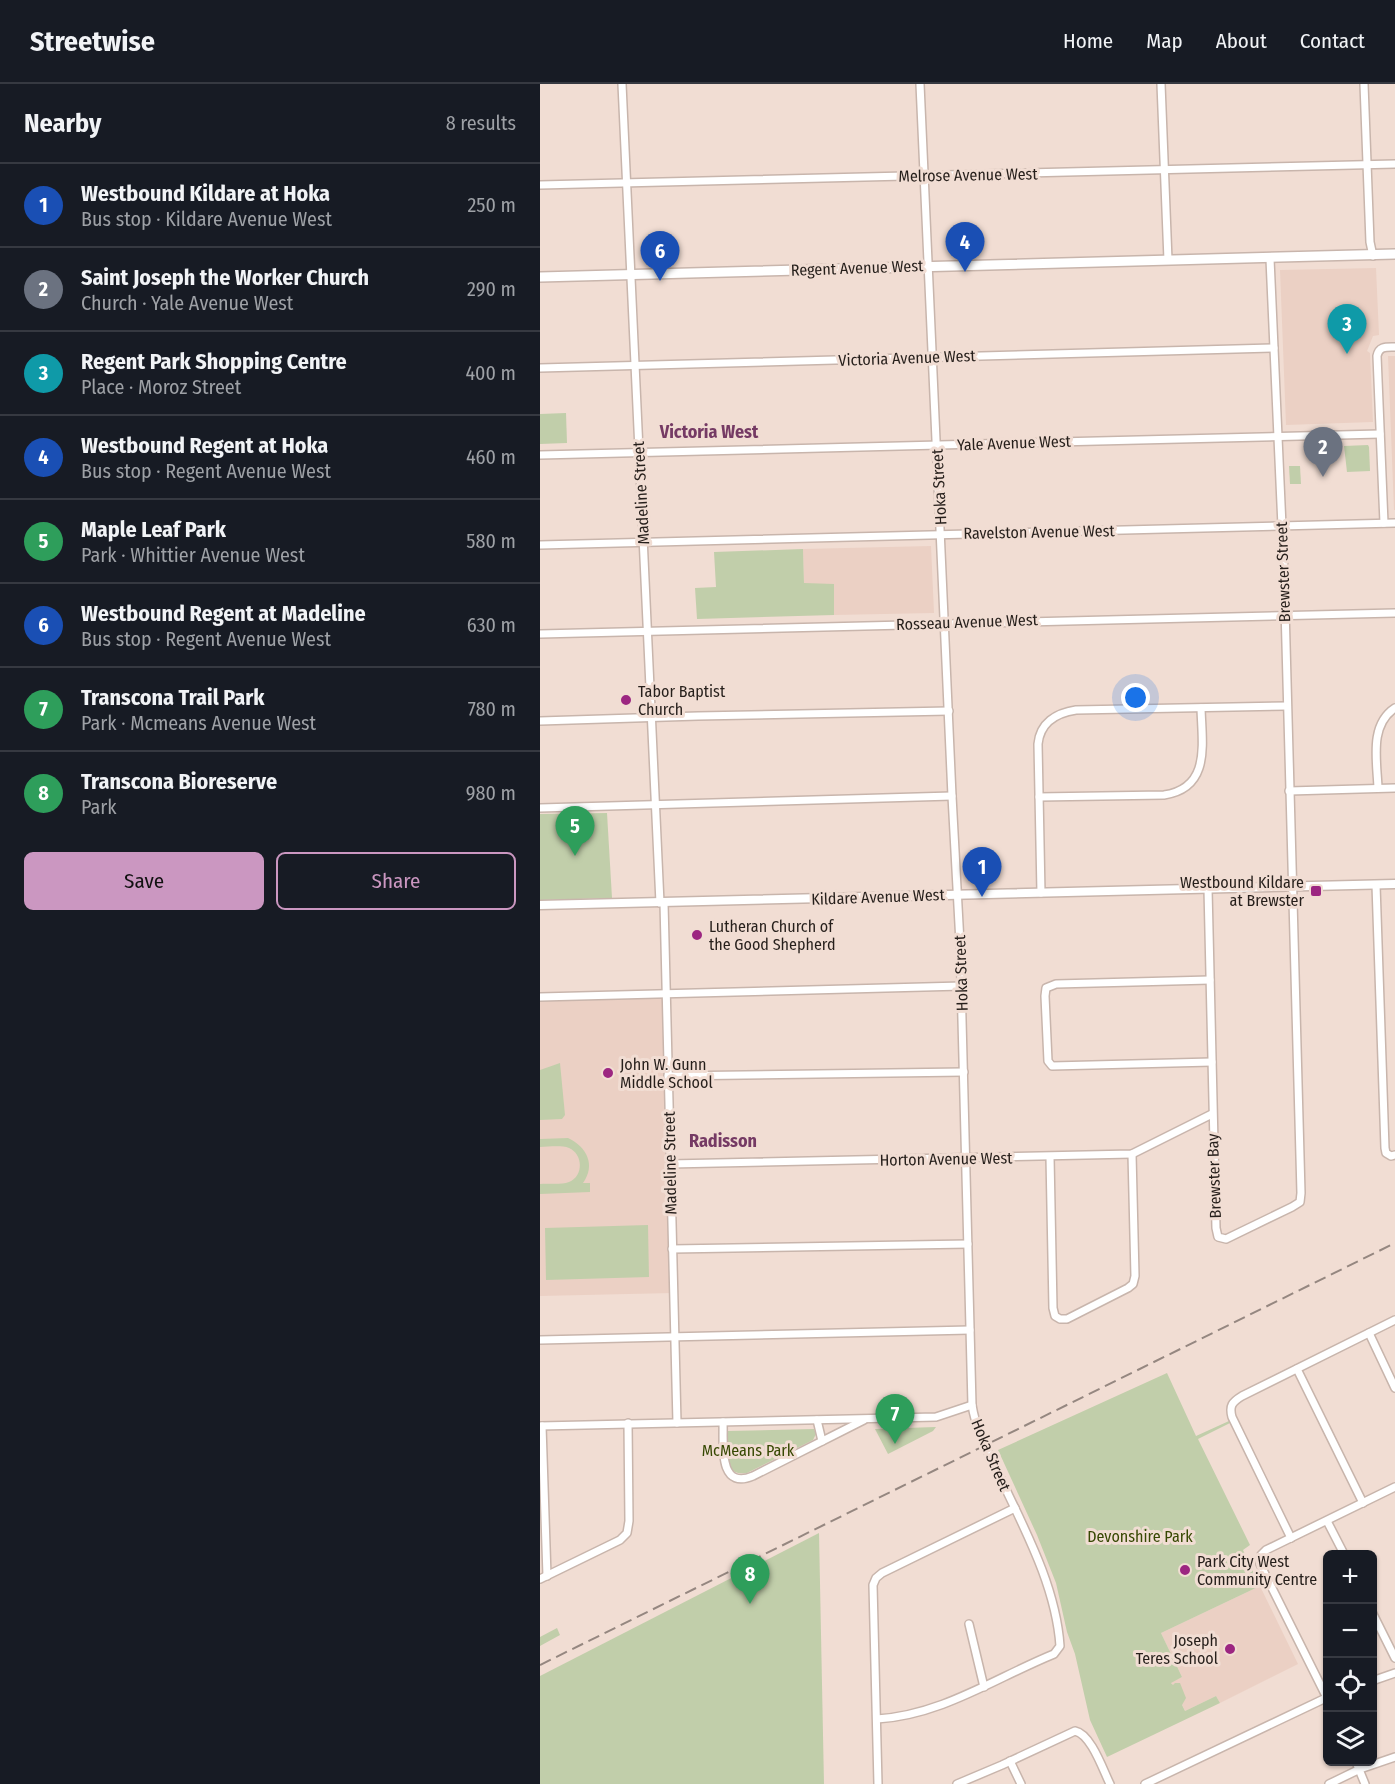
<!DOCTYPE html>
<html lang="en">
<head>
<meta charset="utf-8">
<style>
  body { margin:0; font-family:"Fira Sans Condensed",sans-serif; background:#20242c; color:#f1f3f6 }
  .controls { position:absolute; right:18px; bottom:18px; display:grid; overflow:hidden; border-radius:9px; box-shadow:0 2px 4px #0004 }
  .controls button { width:54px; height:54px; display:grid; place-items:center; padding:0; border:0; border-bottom:2px solid #363941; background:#171b24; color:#f1f3f6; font:30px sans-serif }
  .you { position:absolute; left:596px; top:614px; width:21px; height:21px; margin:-15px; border:4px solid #fff; border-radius:50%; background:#1a73e8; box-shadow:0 0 0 9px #1a73e833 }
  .badge { display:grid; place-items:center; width:39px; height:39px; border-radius:50%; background:#cb97c1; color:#fff; font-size:20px; font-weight:700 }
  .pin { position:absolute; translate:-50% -50px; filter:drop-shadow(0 2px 3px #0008) }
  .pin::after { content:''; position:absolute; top:32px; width:21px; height:18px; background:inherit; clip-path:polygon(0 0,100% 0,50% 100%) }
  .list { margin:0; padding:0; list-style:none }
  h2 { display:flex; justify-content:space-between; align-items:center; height:78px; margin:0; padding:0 24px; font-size:26px }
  h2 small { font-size:20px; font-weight:400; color:#9ea1a6 }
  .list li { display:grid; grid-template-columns:39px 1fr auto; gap:18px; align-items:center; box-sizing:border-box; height:84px; padding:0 24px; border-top:2px solid #363941 }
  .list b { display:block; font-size:22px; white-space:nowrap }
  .list p { margin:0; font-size:20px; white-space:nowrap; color:#9ea1a6 }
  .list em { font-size:20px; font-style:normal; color:#9ea1a6 }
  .actions { display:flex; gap:12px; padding:18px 24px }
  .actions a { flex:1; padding:14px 0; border:2px solid #cb97c1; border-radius:9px; text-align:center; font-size:21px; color:#cb97c1 }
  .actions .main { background:#cb97c1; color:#111 }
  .icon { flex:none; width:33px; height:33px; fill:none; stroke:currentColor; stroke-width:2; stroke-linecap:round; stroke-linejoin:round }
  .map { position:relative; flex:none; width:855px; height:1700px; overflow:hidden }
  header { display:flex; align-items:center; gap:36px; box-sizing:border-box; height:84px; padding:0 30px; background:#171b24; border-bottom:2px solid #363941 }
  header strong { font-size:28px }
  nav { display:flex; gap:33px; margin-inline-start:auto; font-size:21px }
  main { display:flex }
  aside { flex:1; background:#171b24 }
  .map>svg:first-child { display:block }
  .built { fill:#ebd0c4 }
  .green { fill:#c1ceaa }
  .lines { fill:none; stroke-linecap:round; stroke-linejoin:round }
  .minor-casing { stroke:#c8b5ac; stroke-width:10 }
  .tertiary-casing { stroke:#c8b5ac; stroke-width:11 }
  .secondary-casing { stroke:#c8b5ac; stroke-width:12 }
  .minor { stroke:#fff; stroke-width:7 }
  .tertiary { stroke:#fff; stroke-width:8 }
  .secondary { stroke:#fff; stroke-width:9 }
  .rail { stroke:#958780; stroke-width:2; stroke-dasharray:12 6; stroke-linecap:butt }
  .poi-dot { fill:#9c2681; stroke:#f1ddd3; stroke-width:2 }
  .labels { text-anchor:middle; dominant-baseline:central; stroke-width:6; stroke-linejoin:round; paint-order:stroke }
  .street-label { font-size:16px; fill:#261f1b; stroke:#f1ddd3 }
  .poi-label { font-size:16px; fill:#261f1b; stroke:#f1ddd3; text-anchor:start }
  .park-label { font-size:16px; fill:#364802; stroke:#f1ddd3 }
  .neighbourhood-label { font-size:18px; font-weight:bold; fill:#753a64; stroke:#f1ddd3 }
</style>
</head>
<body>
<header>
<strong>Streetwise</strong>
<nav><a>Home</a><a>Map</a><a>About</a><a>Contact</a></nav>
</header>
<main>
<aside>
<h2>Nearby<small>8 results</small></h2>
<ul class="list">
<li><span class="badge" style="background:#1a4fb4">1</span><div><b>Westbound Kildare at Hoka</b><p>Bus stop · Kildare Avenue West</p></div><em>250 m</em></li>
<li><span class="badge" style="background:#6b7280">2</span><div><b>Saint Joseph the Worker Church</b><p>Church · Yale Avenue West</p></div><em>290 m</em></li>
<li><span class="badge" style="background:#0f9aa8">3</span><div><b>Regent Park Shopping Centre</b><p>Place · Moroz Street</p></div><em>400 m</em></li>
<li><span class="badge" style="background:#1a4fb4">4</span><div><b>Westbound Regent at Hoka</b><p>Bus stop · Regent Avenue West</p></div><em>460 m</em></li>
<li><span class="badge" style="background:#2e9e5b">5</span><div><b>Maple Leaf Park</b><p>Park · Whittier Avenue West</p></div><em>580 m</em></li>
<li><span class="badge" style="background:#1a4fb4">6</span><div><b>Westbound Regent at Madeline</b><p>Bus stop · Regent Avenue West</p></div><em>630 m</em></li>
<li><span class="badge" style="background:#2e9e5b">7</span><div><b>Transcona Trail Park</b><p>Park · Mcmeans Avenue West</p></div><em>780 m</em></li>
<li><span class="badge" style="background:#2e9e5b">8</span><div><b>Transcona Bioreserve</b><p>Park</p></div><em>980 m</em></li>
</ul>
<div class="actions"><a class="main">Save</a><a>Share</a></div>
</aside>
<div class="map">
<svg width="855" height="1700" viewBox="0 0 855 1700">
  <rect width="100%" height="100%" fill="#f1ddd3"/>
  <g class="built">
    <polygon points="836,184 839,251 833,252 827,267 830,269 833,338 746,341 740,186"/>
    <polygon points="848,272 855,272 855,426 854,426"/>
    <polygon points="391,462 394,529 294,531 294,500 264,500 263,465"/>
    <polygon points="126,909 133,1209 0,1212 0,913"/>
    <polygon points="720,1502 758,1580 680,1619 676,1612 645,1627 631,1598 642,1593 621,1549"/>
  </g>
  <g class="green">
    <polygon points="26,329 27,359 0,360 0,330"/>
    <polygon points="828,361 829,363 830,387 807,388 804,362"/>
    <polygon points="749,382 760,382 761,400 750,400"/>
    <polygon points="263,465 264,499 294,500 294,531 157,535 155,504 176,503 174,468"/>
    <polygon points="67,729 72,814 0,816 0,730"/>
    <polygon points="20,979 25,1031 22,1035 0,1036 0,986"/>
    <path d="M28,1054C47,1063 56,1081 43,1099H50V1108L0,1110V1100C9,1099 21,1101 29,1098C44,1092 43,1070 29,1064C21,1061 8,1063 0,1063V1055Z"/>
    <polygon points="108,1141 109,1193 6,1196 5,1144"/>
    <polygon points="627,1289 656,1352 689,1337 690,1339 658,1355 710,1461 703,1466 720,1502 621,1549 642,1593 631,1599 633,1601 635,1599 640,1599 646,1614 642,1621 645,1627 676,1612 680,1619 567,1673 550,1636 535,1570 527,1548 516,1499 497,1451 458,1366"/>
    <polygon points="396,1343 393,1347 348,1370 335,1345"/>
    <path d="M274,1345L276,1350L273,1356L207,1389C199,1390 192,1389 189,1381L187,1347Z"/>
    <polygon points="279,1449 284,1700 0,1700 0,1592"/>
    <polygon points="17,1544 20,1551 0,1562 0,1553"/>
  </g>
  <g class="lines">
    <defs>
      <g id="minor">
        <polyline points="82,0 120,819"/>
        <polyline points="621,0 628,176"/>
        <polyline points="824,0 830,158 833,172"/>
        <polyline points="0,101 855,80"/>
        <polyline points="0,284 734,264"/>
        <polyline points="0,371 840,350"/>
        <path d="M844,439L837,272C839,262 846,263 855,263"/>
        <polyline points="0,461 855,439"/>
        <polyline points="0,550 855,529"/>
        <polyline points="0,637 158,632 409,627"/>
        <path d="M838,704C837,677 829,641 855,624"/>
        <polyline points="749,707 855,704"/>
        <path d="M499,713L624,711C671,704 662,660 661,624"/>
        <polyline points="0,724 412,712"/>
        <polyline points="836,801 845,1064 846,1069 851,1072 855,1071"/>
        <polyline points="668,805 676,1144 678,1153 686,1155 752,1123 760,1118 761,1109 744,487 730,175"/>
        <path d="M501,809L498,660C500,639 516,629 536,626L747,622"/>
        <polyline points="124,819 137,1339"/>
        <polyline points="670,896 516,900 506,904 505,912 508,977 512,982 672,978"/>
        <polyline points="0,913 422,902"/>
        <polyline points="128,992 424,988"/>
        <polyline points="510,1073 513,1224 515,1232 520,1235 527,1235 588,1204 593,1200 595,1192 592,1070"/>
        <polyline points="130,1080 592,1070 672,1030"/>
        <polyline points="132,1165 428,1160"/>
        <polyline points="829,1249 855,1304"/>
        <polyline points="0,1256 430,1246"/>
        <polyline points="757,1285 823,1419"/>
        <polyline points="277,1336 282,1357"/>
        <path d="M183,1338C184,1358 177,1407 213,1392L324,1336"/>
        <polyline points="0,1342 396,1333 432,1321"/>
        <polyline points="2,1342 7,1492"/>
        <polyline points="787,1437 804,1470"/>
        <path d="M751,1454L692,1333C689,1322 692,1318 702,1312L855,1236"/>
        <polyline points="0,1495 80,1456 87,1449 89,1437 88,1339"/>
        <polyline points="832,1528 855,1574"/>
        <polyline points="429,1540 444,1603"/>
        <polyline points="832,1597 855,1589"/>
        <polyline points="788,1616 720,1480 721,1471 726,1466 855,1403"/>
        <path d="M337,1635C402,1631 455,1594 514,1570L520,1562C516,1503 485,1446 460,1393C449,1370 436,1347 432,1321L420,859L412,712L380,0"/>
        <polyline points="470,1677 481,1700"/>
        <polyline points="816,1678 825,1700"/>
        <polyline points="338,1700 333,1501 336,1494 342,1489 475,1424"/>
        <path d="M417,1700L462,1681L535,1647C551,1650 563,1686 570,1700"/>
        <polyline points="605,1700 788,1613"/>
        <polyline points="789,1700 820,1685 855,1673"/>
      </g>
      <polyline id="tertiary" points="0,821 855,800"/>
      <polyline id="secondary" points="0,193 855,170"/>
    </defs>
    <use href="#minor" class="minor-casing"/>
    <use href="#tertiary" class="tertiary-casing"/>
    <use href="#secondary" class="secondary-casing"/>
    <use href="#minor" class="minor"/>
    <use href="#tertiary" class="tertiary"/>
    <use href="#secondary" class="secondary"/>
    <polyline class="rail" points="0,1581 855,1159"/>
  </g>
  <g class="poi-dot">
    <circle cx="86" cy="616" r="6"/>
    <rect x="770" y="801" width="12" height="12" rx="3"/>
    <circle cx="157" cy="851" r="6"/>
    <circle cx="68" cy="989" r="6"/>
    <circle cx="645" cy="1486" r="6"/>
    <circle cx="690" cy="1565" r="6"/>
  </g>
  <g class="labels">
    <g class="street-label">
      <text transform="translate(428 91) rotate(-1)">Melrose Avenue West</text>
      <text transform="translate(317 184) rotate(-2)">Regent Avenue West</text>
      <text transform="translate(367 274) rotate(-2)">Victoria Avenue West</text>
      <text transform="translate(474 359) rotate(-2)">Yale Avenue West</text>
      <text transform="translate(399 403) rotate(-93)">Hoka Street</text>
      <text transform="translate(101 409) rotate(-93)">Madeline Street</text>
      <text transform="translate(499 448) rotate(-1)">Ravelston Avenue West</text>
      <text transform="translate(743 488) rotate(-92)">Brewster Street</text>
      <text transform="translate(427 538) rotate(-2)">Rosseau Avenue West</text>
      <text transform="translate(338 813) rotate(-2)">Kildare Avenue West</text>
      <text transform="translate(421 889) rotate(-92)">Hoka Street</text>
      <text transform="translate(406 1075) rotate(-1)">Horton Avenue West</text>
      <text transform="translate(130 1079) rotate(-91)">Madeline Street</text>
      <text transform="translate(674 1092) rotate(-92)">Brewster Bay</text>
      <text transform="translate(451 1371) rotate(67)">Hoka Street</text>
    </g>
    <g class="poi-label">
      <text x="98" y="607">Tabor Baptist<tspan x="98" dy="18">Church</tspan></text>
      <text x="764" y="798" text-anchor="end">Westbound Kildare<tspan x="764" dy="18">at Brewster</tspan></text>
      <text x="169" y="842">Lutheran Church of<tspan x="169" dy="18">the Good Shepherd</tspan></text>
      <text x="80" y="980">John W. Gunn<tspan x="80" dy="18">Middle School</tspan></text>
      <text x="657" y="1477">Park City West<tspan x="657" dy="18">Community Centre</tspan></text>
      <text x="678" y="1556" text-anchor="end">Joseph<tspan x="678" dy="18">Teres School</tspan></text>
    </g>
    <g class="park-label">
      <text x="208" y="1366">McMeans Park</text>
      <text x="600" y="1452">Devonshire Park</text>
    </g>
    <g class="neighbourhood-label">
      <text x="169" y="348">Victoria West</text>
      <text x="183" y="1057">Radisson</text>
    </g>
  </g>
</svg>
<div class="controls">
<button>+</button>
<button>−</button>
<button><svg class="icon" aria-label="locate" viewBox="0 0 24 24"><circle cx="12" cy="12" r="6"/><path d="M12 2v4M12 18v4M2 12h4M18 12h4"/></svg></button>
<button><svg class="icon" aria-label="layers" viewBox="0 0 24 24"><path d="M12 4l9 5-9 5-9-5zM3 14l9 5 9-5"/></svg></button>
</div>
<div class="you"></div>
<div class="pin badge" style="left:442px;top:813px;background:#1a4fb4">1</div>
<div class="pin badge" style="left:783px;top:393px;background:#6b7280">2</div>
<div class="pin badge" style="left:807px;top:270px;background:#0f9aa8">3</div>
<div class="pin badge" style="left:425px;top:188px;background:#1a4fb4">4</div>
<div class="pin badge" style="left:35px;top:772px;background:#2e9e5b">5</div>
<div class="pin badge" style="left:120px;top:197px;background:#1a4fb4">6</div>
<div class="pin badge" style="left:355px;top:1360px;background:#2e9e5b">7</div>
<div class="pin badge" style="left:210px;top:1520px;background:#2e9e5b">8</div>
</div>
</main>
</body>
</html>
